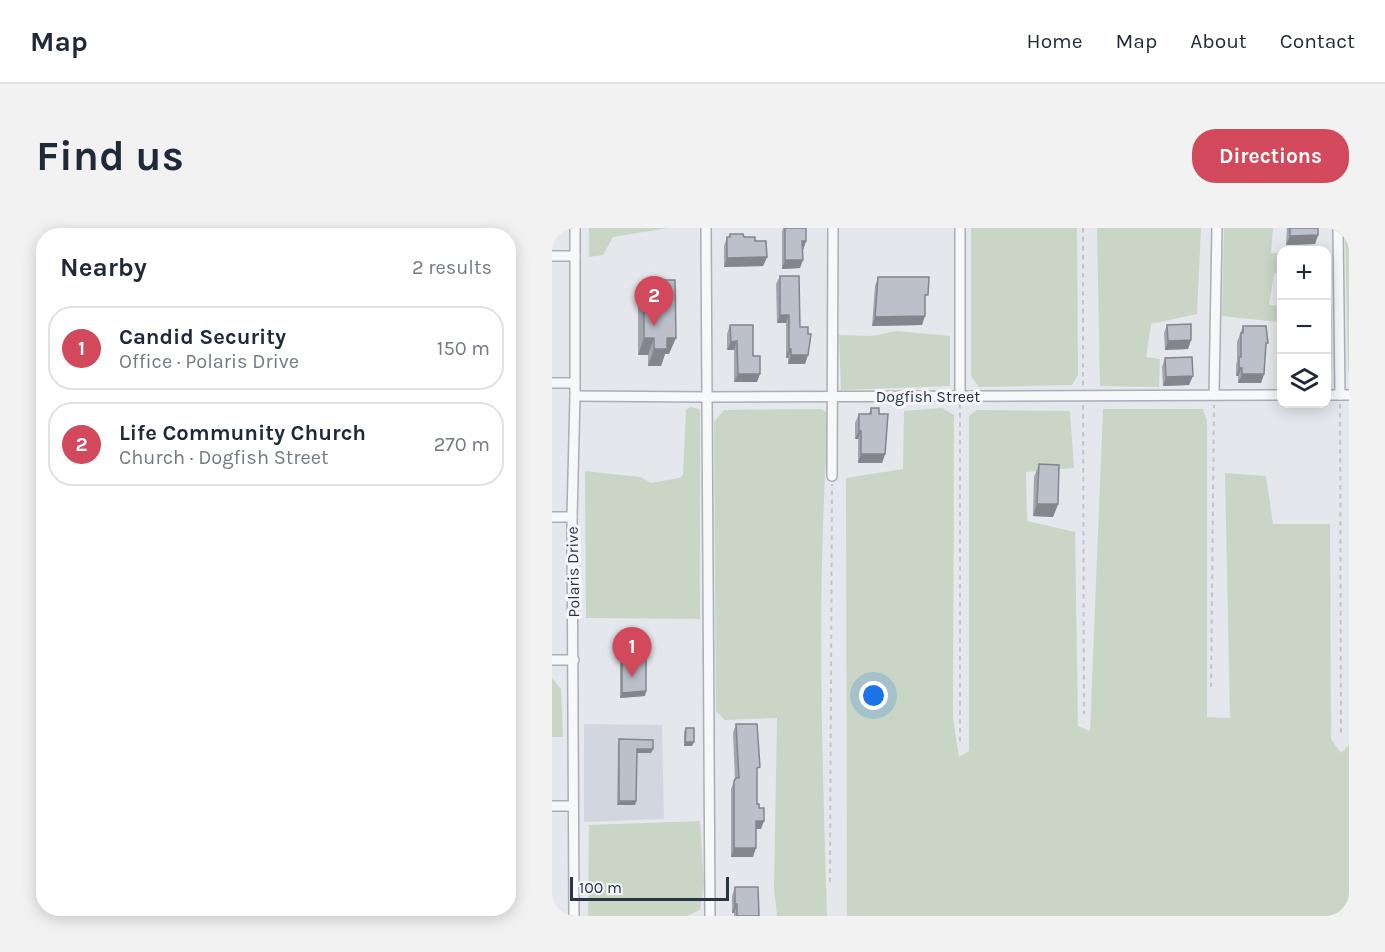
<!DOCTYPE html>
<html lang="en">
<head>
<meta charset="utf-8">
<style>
  body { margin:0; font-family:Karla,sans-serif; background:#f2f2f3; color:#1f2937 }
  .controls { position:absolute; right:18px; top:18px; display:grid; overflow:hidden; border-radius:12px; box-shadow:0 3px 15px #0003 }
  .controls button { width:54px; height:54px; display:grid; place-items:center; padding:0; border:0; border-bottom:2px solid #e0e1e3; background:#fff; color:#1f2937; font:30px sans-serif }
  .scale { position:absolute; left:18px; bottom:15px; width:159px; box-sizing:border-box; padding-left:6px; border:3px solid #2b3445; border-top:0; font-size:16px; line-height:21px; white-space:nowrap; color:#2b3445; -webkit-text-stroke:4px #f4f6f9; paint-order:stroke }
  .you { position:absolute; left:322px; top:468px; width:21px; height:21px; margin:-15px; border:4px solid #fff; border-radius:50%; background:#1a73e8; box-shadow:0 0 0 9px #1a73e833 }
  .badge { display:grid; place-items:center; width:39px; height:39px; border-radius:50%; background:#d1495b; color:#fff; font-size:20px; font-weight:700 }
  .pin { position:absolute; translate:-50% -50px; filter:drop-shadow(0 2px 3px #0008) }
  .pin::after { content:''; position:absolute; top:32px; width:21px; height:18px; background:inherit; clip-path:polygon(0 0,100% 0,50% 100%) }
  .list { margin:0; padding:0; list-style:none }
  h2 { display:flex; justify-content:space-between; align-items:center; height:78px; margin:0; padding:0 24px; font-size:26px }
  h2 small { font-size:20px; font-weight:400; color:#747a83 }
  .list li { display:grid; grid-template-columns:39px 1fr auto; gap:18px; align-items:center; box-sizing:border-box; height:84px; margin:0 12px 12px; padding:0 12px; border:2px solid #e0e1e3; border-radius:24px }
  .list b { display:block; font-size:22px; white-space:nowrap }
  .list p { margin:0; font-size:20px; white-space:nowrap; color:#747a83 }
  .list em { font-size:20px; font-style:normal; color:#747a83 }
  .icon { flex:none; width:33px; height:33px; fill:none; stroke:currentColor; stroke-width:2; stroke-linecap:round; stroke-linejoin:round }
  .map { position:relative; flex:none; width:797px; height:688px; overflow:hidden; border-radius:24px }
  header { display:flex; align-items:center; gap:36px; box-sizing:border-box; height:84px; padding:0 30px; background:#fff; border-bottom:2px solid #e0e1e3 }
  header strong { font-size:28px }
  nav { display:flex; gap:33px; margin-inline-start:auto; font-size:21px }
  .intro { display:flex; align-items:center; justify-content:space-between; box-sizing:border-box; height:144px; padding:0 36px }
  h1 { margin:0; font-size:42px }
  .button { padding:15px 27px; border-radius:24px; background:#d1495b; color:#fff; font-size:21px; font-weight:700 }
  main { display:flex; gap:36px; padding:0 36px }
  aside { flex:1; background:#fff; border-radius:24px; box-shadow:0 3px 15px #0003 }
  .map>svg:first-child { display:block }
  .built { fill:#d2d6de }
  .green { fill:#c9d6c5 }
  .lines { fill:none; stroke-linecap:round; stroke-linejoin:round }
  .street-casing { stroke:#a9aeb7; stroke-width:12 }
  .path { stroke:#c2c5cb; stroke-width:2; stroke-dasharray:4.5 4.5; stroke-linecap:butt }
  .street { stroke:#f7f8fa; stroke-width:9 }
  .wall { fill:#a1a5ae }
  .shaded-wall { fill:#83868d }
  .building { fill:#bbc0ca; stroke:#83868d; stroke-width:1.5 }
  .labels { text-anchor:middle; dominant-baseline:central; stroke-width:6; stroke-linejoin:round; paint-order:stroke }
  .street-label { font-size:16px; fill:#2b3445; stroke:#f4f6f9 }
</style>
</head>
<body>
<header>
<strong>Map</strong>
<nav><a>Home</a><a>Map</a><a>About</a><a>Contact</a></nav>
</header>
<div class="intro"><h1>Find us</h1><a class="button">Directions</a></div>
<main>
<aside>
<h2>Nearby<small>2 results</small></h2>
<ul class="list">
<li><span class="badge">1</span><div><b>Candid Security</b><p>Office · Polaris Drive</p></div><em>150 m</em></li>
<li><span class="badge">2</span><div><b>Life Community Church</b><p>Church · Dogfish Street</p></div><em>270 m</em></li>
</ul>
</aside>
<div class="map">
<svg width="797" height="688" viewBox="0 0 797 688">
  <rect width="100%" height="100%" fill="#e4e7ec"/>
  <polygon class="built" points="32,496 110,497 112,591 32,594"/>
  <g class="green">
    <polygon points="37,0 116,0 61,9 51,27 37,29"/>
    <polygon points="419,0 525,0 526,147 520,157 427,159 419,148"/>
    <polygon points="545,0 649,0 645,86 599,96 594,129 608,131 607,159 548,158"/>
    <polygon points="672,0 721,0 719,25 729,25 729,44 722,45 717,77 729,78 729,158 727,94 670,88"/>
    <polygon points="793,0 797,0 797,144 796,143"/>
    <polygon points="775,80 780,80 779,159 775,159"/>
    <polygon points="344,103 398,108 398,158 289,162 287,107 320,108"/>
    <polygon points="138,179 147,181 148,185 148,391 34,390 33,243 88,249 99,255 127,250 131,247 134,182"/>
    <polygon points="390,180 402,187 401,490 407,529 417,523 417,188 425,182 518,183 522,240 474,244 475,293 523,304 526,498 538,503 551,181 651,181 655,193 655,489 678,490 673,245 714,248 721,296 778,296 779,511 789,525 797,517 797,688 295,688 294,250 351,241 352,183"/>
    <path d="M270,181L277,187C264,354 270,521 275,688H225L222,660L225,490L173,492L164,483L162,194L172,182Z"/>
    <polygon points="0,450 9,461 11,509 0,509"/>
    <polygon points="148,593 152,655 148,682 135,688 36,688 37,597"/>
  </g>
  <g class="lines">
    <defs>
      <g id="street">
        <polyline points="154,0 158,688"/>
        <polyline points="408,0 408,168"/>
        <polyline points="786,0 788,167"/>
        <polyline points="0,28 23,28"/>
        <polyline points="0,155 23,155"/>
        <polyline points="662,167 665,0"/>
        <polyline points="774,167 797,167"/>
        <polyline points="23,168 156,169 730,167"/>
        <polyline points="280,248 281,0"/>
        <polyline points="0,289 20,289"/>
        <polyline points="0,432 22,432"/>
        <polyline points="0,578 21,578"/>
        <polyline points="22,688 20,289 23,168 23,0"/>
      </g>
    </defs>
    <use href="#street" class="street-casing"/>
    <g class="path">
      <polyline points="531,0 531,159"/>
      <polyline points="408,176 408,518"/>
      <polyline points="788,176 789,506"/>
      <polyline points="531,177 532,486"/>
      <polyline points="659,459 662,177"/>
      <polyline points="278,654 280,256"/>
    </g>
    <use href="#street" class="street"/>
  </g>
  <g class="wall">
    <polygon points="231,0 254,0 254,13 251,22 248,40 230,41 230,3"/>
    <polygon points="735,0 766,0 766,7 763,16 734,17"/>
    <polygon points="178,6 192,9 203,13 215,29 211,38 172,39 172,18 175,9 177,9"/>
    <polygon points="228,48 248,99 256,127 253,136 236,136 236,130 234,130 234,95 225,95 224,56"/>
    <polygon points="326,49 373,76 370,97 320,98 323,58"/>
    <polygon points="92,52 117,126 113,126 109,138 96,138 96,127 86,127 86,69"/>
    <polygon points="178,97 201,128 205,154 182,154 182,122 175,122 175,106"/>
    <polygon points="615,97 639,112 636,121 613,122 612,105"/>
    <polygon points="691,98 713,122 712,146 709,155 686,155 686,148 684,148 684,137 685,133 685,114"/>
    <polygon points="613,130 637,157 611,158 610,139"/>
    <polygon points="319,180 327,186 333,226 330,235 306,235 306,211 303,211 303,195 307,186 317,186"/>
    <polygon points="487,236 506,276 501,289 481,288 482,249"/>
    <polygon points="70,424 94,463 93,468 68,470 68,428"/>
    <polygon points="184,496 205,548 205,576 209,601 204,601 201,629 179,629 179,561 183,551 181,505"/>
    <polygon points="134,500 140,518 132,518 132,504"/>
    <polygon points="67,511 99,525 85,525 84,573 83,577 65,577 66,516"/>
    <polygon points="183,659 207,688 182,688 182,685 180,685 180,668"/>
  </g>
  <g class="shaded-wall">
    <polygon points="766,7 763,16 734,17 738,8"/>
    <polygon points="250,13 254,13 251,22"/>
    <polygon points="215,29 211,38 172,39 175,30"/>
    <polygon points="233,32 251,32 248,40 230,41"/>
    <polygon points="228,87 237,87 234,95 225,95"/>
    <polygon points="373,88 370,97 320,98 323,89"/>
    <polygon points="92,110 102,110 96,127 86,127"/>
    <polygon points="115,110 124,110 117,126 113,126 109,138 96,138 102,121"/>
    <polygon points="639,112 636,121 613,122 616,113"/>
    <polygon points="185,113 182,122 175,122 179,114"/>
    <polygon points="237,121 239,121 236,130 234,130"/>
    <polygon points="239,127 256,127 253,136 236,136"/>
    <polygon points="687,140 690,140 686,148 684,148"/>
    <polygon points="186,146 208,146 205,154 182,154"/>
    <polygon points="690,146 712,146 709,155 686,155"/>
    <polygon points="641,148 637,157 611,158 614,149"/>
    <polygon points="307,203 309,203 306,211 303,211"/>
    <polygon points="309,226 333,226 330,235 306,235"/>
    <polygon points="485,276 506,276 501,289 481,288"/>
    <polygon points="94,463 93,468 68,470 70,465"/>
    <polygon points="133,514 142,514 140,518 132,518"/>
    <polygon points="85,521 101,521 99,525 83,525"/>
    <polygon points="67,573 84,573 83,577 65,577"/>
    <polygon points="204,593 212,593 209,601 201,601"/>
    <polygon points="182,620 204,620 201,629 179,629"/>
    <polygon points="183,676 185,676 182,685 180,685"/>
  </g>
  <g class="building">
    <polygon points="233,0 254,0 254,13 250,13 251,32 233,32"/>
    <polygon points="738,0 766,0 766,7 738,8"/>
    <polygon points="178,6 191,6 192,9 203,9 203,13 214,13 215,29 175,30 175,9 178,9"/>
    <polygon points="228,48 247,48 248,99 256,99 256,106 259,106 256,127 239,127 239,121 237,121 237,87 228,87"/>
    <polygon points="326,49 377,49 376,67 373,67 373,88 323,89"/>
    <polygon points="92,52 123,52 124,110 115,110 115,121 102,121 102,110 92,110"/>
    <polygon points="639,96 639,112 616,113 615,97"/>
    <polygon points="178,97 201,97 201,128 208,128 208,146 186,146 185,113 179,114"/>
    <polygon points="691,98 714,98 716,115 714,115 712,146 690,146 690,140 687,140 687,129 689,129 689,105 691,105"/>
    <polygon points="640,129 641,148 614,149 613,130"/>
    <polygon points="319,180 327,180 327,186 336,186 333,226 309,226 309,203 307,203 307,186 319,186"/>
    <polygon points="487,236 507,237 506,276 485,276"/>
    <polygon points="70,424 94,426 94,463 70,465"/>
    <polygon points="184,496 205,496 208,539 205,540 205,576 207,576 207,580 212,580 212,593 204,593 204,620 182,620 182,553 184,550 187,550"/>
    <polygon points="134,500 142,500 142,514 133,514"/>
    <polygon points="67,511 101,512 101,521 85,521 84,573 67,573"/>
    <polygon points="183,659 206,659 207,688 185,688 185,676 183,676"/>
  </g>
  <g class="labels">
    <g class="street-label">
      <text x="376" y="168">Dogfish Street</text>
      <text transform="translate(21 344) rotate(-91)">Polaris Drive</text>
    </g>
  </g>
</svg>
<div class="controls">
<button>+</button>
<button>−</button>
<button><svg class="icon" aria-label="layers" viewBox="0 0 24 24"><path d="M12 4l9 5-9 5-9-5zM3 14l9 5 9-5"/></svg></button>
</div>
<div class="scale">100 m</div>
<div class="you"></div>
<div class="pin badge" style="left:80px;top:449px">1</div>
<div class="pin badge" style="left:102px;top:98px">2</div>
</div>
</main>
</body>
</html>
